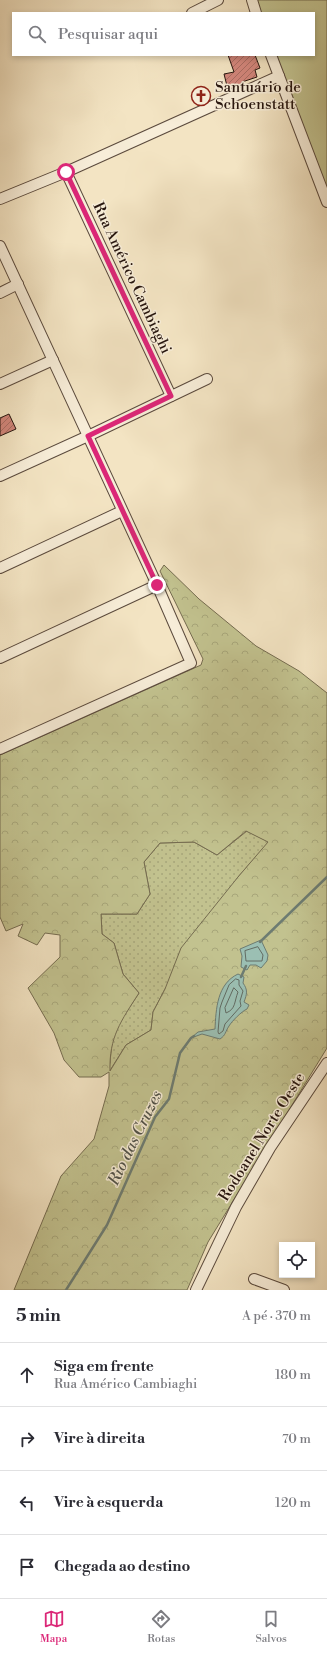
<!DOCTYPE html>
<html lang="pt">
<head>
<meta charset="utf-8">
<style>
  body { margin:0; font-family:"Libre Bodoni",serif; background:#f7f7f7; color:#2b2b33 }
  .controls { position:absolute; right:12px; bottom:12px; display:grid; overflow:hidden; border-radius:0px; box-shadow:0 2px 6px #0003 }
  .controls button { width:36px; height:36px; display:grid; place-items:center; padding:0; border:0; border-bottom:1px solid #e1e1e2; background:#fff; color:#2b2b33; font:20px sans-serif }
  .stop { position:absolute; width:12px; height:12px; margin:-9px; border:3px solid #db2777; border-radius:50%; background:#fff }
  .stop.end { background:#db2777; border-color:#fff; box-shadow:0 1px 4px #0008 }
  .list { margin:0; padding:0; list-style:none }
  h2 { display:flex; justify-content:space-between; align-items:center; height:52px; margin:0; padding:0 16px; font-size:17px }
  h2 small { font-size:13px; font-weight:400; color:#7c7c81 }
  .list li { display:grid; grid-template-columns:26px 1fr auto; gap:12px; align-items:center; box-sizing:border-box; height:64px; padding:0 16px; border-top:1px solid #e1e1e2 }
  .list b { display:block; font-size:15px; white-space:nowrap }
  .list p { margin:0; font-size:13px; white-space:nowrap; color:#7c7c81 }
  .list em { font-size:13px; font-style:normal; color:#7c7c81 }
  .icon { flex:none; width:22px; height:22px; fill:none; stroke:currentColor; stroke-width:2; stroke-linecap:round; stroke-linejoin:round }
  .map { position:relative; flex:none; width:327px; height:1290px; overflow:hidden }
  .search { position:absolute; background:#fff; box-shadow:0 2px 6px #0003; left:12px; right:12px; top:12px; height:44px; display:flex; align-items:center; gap:10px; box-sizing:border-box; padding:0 14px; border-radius:0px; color:#7c7c81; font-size:15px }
  .sheet { height:308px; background:#fff }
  nav { display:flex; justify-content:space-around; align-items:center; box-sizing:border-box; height:56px; border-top:1px solid #e1e1e2; background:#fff; font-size:11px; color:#7c7c81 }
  nav a { display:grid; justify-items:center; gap:2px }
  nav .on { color:#db2777 }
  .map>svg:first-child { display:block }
  .grass { fill:url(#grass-dots); stroke:#756c50 }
  .forest { fill:url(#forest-crowns); stroke:#756c50; fill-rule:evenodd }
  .park { fill:#c2c28f; stroke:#756c50 }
  .water { fill:#9bbfb3; stroke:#6d7c72 }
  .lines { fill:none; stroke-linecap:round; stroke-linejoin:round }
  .shore { stroke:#626b62; stroke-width:1 }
  .stream { stroke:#6d7c72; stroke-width:2.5 }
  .building { fill:url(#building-hatch); stroke:#281710 }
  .street-casing { stroke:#5b4a3d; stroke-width:12 }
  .street { stroke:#f7edd8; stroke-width:10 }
  .route { stroke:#db2777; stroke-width:5 }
  .labels { text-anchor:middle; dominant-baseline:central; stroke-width:3; stroke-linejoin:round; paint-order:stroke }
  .poi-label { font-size:15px; fill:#281710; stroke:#f7edd8; text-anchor:start }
  .street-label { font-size:15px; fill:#281710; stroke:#f7edd8 }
  .water-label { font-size:16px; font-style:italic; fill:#505249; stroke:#f7edd8 }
</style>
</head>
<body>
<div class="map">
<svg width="327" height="1290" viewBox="0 0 327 1290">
  <defs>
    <pattern id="grass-dots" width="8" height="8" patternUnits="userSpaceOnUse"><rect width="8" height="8" fill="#c2c28f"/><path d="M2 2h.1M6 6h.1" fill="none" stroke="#a7a67a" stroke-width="1.8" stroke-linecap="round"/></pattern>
    <pattern id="forest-crowns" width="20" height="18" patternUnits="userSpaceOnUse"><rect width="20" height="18" fill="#c2c28f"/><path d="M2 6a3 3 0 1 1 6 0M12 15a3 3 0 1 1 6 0" fill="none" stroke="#a7a67a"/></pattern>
    <pattern id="building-hatch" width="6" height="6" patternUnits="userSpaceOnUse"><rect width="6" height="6" fill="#d2867b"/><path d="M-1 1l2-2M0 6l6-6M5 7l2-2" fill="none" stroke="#aa6d63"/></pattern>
  </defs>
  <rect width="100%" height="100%" fill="#f3e4c3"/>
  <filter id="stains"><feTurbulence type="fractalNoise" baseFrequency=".005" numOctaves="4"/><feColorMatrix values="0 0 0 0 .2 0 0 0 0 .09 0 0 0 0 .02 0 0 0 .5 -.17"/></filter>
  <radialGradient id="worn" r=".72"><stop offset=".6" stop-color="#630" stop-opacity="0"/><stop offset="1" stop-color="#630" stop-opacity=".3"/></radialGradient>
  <polygon class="grass" points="247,831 269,842 238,877 165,989 153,1012 151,1030 126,1045 109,1072 112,1042 119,1023 139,993 123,974 114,943 102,934 101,914 137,914 150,894 144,862 160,843 194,842 217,855"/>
  <path class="forest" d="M164,565L199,599L256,646L299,671L327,693V1048L208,1242L187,1290H14L61,1176L94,1139L109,1086V1072L101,1077H79L64,1060L54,1033L28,988L60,957V935L45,933L37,945L18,936L23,924L6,931L0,917V755L201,665L203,659L160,571ZM246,831L268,842L238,877L181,948L165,989L153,1012L151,1030L126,1045L110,1071C109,1037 121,1021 139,993L123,974L114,943L102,934L101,914H137L150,894L144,862L160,843L194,842L217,855Z"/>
  <polygon class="park" points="253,0 327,0 327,195 274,55 314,55 314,13 258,13"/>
  <g class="water">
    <polygon points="261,940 268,955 267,961 261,968 256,965 250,965 247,970 241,967 242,956 240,949"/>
    <path d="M238,974L244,977L243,983C248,990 247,994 244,1002L249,1005L247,1009C242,1011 232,1021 229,1026C225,1032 226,1035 220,1039L202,1034L191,1038L198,1032L215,1029C216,1009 217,984 238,974Z"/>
  </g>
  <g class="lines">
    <g class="shore">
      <polygon points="258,947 263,955 262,961 246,961 245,951"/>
      <polygon points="236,979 239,980 239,985 243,991 240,1001 241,1006 225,1024 223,1031 219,1034 218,1032 220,1008 222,1002 229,985"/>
      <path d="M234,988L238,992C234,1002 236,1009 226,1013L225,1008Z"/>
    </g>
    <g class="stream">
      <polyline points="260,942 327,877"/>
      <polyline points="241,977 246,966"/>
      <polyline points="66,1290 107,1225 155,1117 169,1099 180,1053 191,1038 194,1036"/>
    </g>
  </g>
  <g class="building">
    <polygon points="228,55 255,55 260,68 255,70 257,77 242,82 242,85 228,90 224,74 234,72"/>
    <polygon points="9,414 16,429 0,436 0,418"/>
  </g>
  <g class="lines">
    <defs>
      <g id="street">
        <polyline points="252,0 256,13"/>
        <polyline points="192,13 218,0"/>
        <polyline points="271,55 327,202"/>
        <polyline points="66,172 171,396"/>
        <polyline points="0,199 66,172 279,76"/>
        <polyline points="0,246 157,585 191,663 0,749"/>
        <polyline points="0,293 18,284"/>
        <polyline points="0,384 53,360"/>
        <polyline points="0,476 88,436 207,379"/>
        <polyline points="0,568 122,511"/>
        <polyline points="0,658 157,585"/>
        <polyline points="254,1279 284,1290"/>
        <polyline points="196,1290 236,1207 270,1148 327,1063"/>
      </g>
    </defs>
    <use href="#street" class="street-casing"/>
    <use href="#street" class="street"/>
  </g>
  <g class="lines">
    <polyline class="route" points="66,172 171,396 88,436 157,585"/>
  </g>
  <defs>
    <symbol id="church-ring" viewBox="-11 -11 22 22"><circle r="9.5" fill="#f7edd8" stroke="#8f2418" stroke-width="1.5"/><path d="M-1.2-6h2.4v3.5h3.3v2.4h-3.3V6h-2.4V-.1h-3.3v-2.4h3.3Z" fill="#8f2418"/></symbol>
  </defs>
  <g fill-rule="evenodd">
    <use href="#church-ring" x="190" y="85" width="22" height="22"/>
  </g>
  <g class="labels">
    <g class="poi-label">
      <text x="215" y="87">Santuário de<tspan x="215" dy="17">Schoenstatt</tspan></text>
    </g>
    <g class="street-label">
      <text transform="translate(132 278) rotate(65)">Rua Américo Cambiaghi</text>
      <text transform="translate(262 1137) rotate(-58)">Rodoanel Norte Oeste</text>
    </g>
    <g class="water-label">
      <text transform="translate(135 1138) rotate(-64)">Rio das Cruzes</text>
    </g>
  </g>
  <rect width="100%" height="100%" filter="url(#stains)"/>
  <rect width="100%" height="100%" fill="url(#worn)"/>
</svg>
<div class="controls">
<button><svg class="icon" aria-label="locate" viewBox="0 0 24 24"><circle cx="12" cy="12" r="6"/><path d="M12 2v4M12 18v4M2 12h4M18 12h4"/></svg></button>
</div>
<div class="stop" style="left:66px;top:172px"></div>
<div class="stop end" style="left:157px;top:585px"></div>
<div class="search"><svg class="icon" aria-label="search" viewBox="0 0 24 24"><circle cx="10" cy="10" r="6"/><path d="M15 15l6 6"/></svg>Pesquisar aqui</div>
</div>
<section class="sheet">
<h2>5 min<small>A pé · 370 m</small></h2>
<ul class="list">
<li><svg class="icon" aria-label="ahead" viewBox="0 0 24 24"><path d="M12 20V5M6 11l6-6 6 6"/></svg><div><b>Siga em frente</b><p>Rua Américo Cambiaghi</p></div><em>180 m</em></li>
<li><svg class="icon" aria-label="right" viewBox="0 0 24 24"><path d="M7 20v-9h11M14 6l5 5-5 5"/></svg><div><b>Vire à direita</b></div><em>70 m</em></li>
<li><svg class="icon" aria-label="left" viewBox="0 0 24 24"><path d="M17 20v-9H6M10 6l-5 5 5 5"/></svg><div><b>Vire à esquerda</b></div><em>120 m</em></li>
<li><svg class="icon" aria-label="arrive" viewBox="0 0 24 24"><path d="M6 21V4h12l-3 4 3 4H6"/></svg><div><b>Chegada ao destino</b></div></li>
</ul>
</section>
<nav>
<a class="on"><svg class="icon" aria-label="map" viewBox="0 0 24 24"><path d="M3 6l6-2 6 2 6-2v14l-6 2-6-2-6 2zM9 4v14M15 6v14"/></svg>Mapa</a>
<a><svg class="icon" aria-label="directions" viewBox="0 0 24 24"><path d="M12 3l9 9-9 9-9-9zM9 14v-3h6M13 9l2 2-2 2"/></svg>Rotas</a>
<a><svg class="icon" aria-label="saved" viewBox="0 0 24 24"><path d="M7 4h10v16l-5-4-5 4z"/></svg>Salvos</a>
</nav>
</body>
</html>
